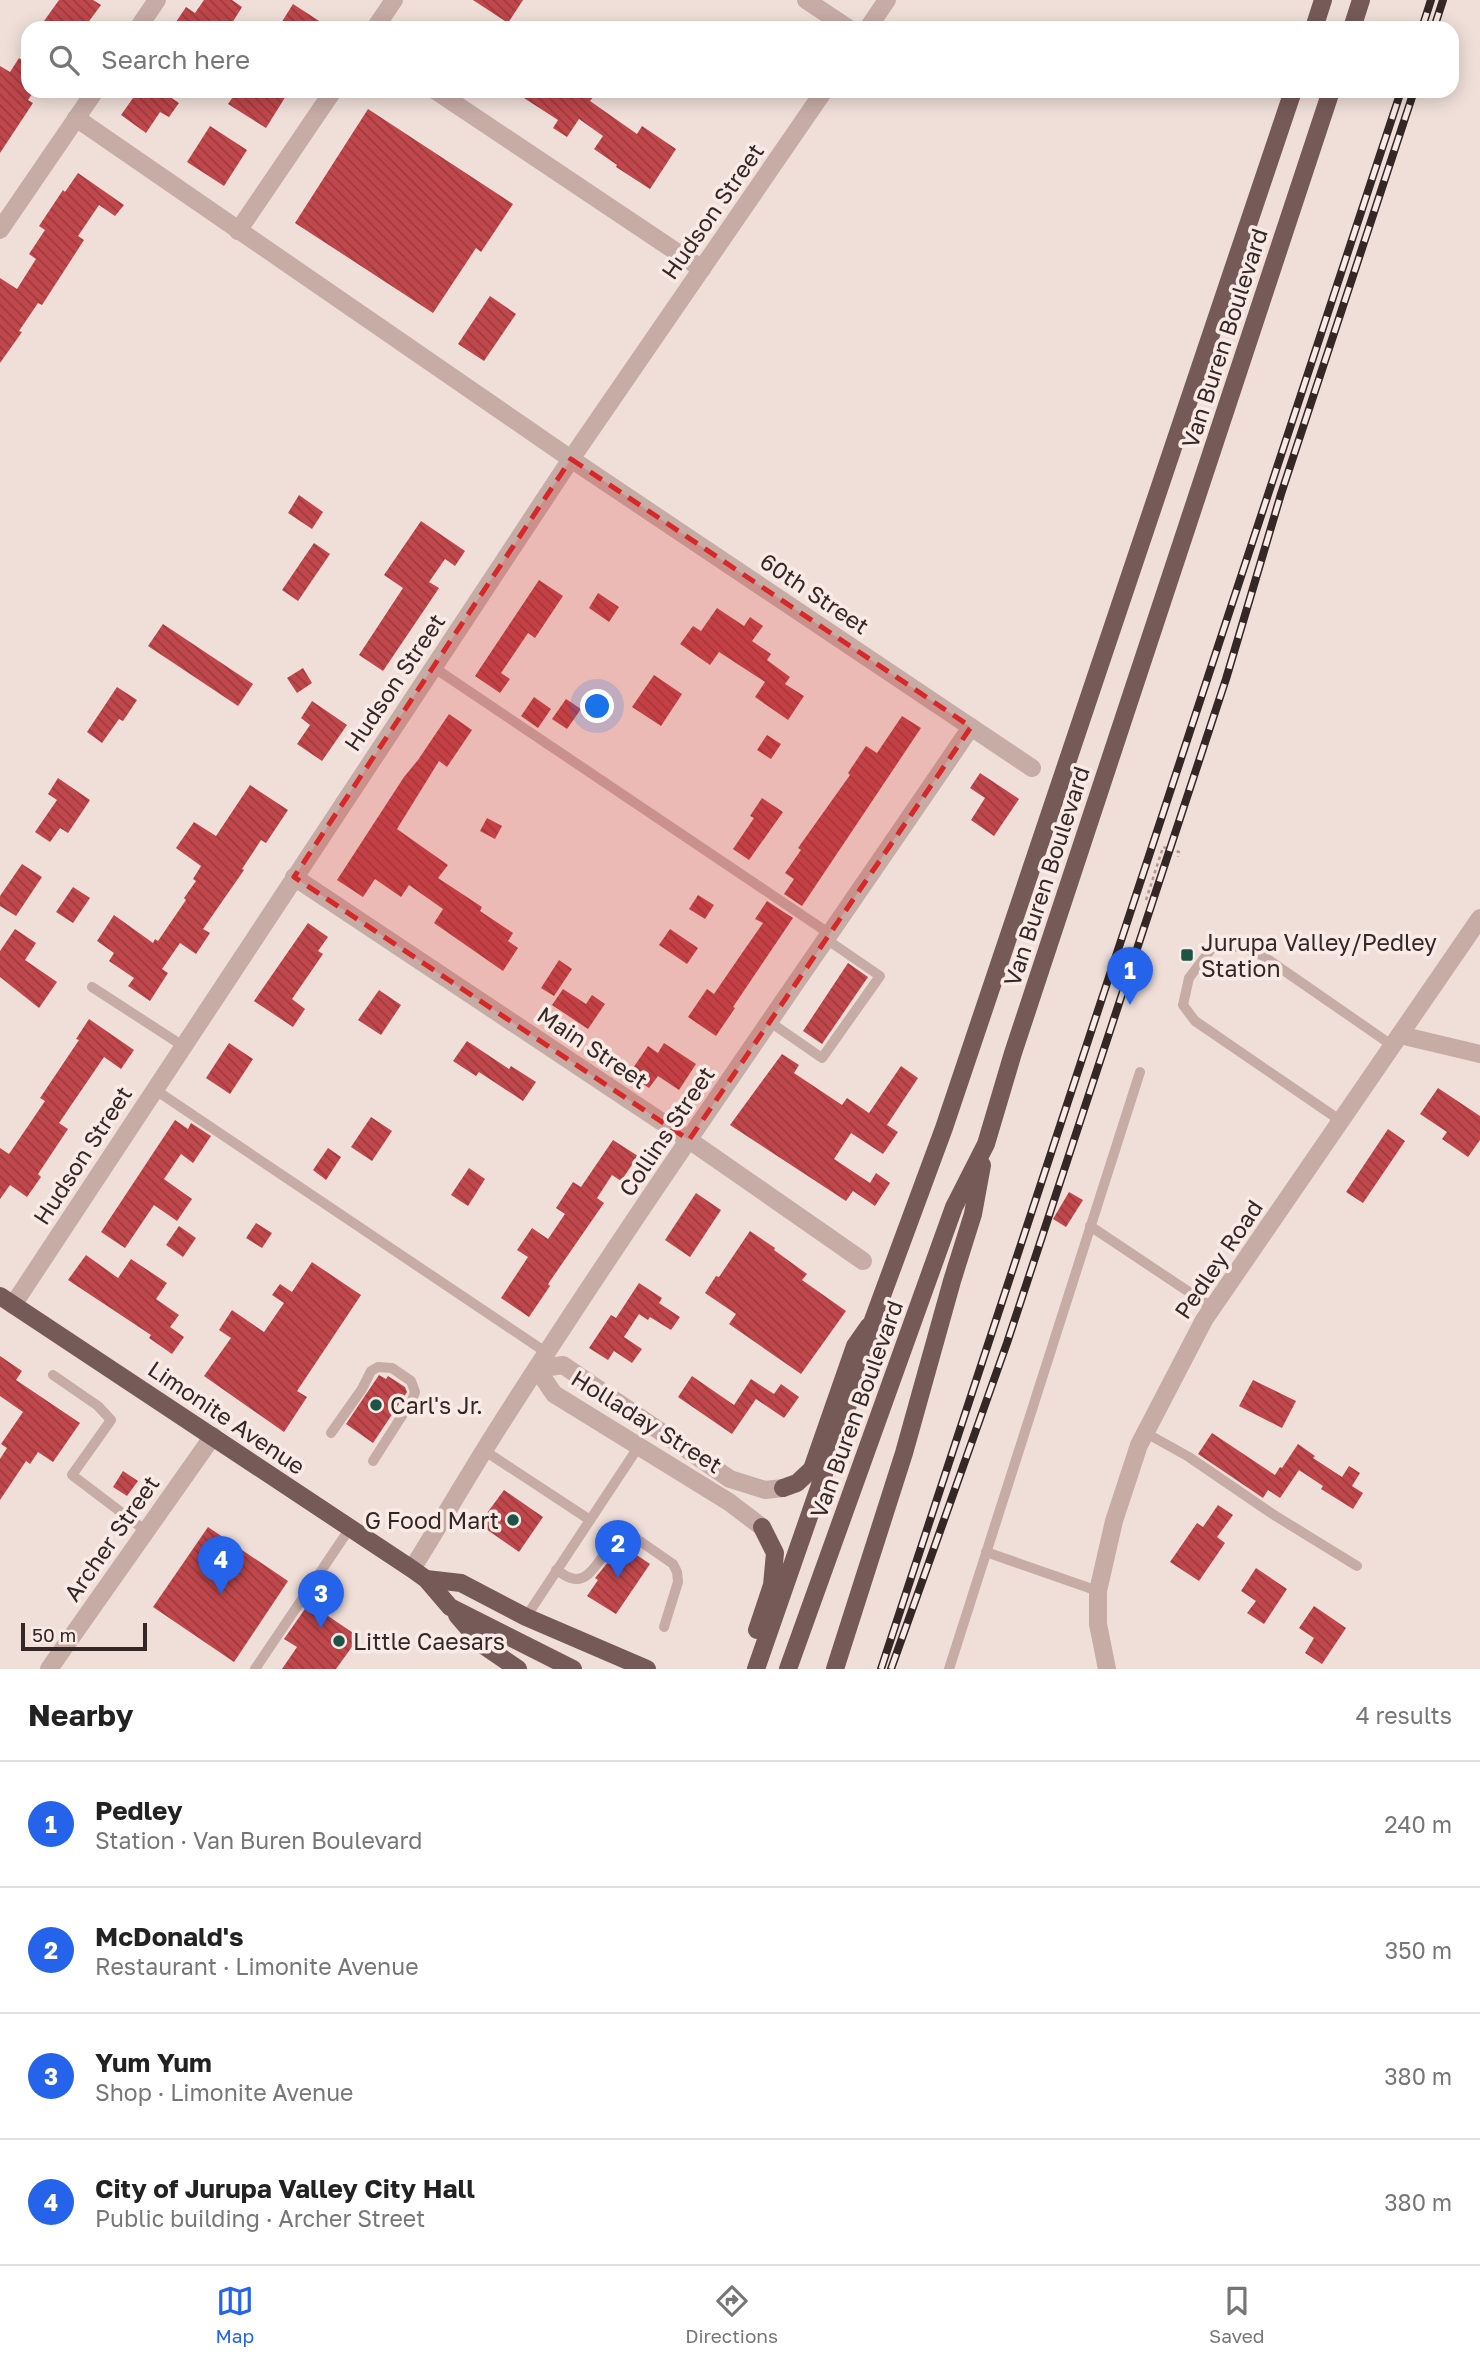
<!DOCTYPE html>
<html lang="en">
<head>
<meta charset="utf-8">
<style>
  body { margin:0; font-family:"Golos Text",sans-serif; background:#f2f2f2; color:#222 }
  .scale { position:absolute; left:21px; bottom:18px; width:126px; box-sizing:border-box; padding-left:7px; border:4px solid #342726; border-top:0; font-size:19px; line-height:24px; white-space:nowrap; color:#342726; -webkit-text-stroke:5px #f8eae5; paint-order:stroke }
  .you { position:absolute; left:598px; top:707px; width:24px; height:24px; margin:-18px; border:5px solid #fff; border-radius:50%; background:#1a73e8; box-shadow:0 0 0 10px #1a73e833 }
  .badge { display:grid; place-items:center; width:46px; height:46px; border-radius:50%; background:#2563eb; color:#fff; font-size:23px; font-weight:700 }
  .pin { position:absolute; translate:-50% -58px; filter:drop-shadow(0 2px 4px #0008) }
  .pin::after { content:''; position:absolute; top:37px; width:24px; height:21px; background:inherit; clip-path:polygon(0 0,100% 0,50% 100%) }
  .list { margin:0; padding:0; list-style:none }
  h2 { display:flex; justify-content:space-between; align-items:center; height:91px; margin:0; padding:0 28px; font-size:30px }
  h2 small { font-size:23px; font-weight:400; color:#767676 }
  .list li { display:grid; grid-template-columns:46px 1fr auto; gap:21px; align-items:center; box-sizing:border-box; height:126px; padding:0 28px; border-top:2px solid #e0e0e0 }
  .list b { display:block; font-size:26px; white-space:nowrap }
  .list p { margin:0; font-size:23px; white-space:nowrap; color:#767676 }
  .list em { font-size:23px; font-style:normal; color:#767676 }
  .icon { flex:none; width:38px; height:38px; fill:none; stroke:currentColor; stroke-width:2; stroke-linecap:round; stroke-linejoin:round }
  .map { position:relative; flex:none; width:1480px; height:1669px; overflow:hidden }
  .search { position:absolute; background:#fff; box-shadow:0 4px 18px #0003; left:21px; right:21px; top:21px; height:77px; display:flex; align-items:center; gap:18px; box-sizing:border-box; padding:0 24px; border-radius:21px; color:#767676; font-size:26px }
  .sheet { height:595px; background:#fff }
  nav { display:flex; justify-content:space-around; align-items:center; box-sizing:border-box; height:98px; border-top:2px solid #e0e0e0; background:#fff; font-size:19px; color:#767676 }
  nav a { display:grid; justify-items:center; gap:4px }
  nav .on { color:#2563eb }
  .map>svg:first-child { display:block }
  .building { fill:url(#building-back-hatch) }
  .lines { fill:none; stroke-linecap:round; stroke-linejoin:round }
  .path { stroke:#b39590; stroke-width:2.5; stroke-dasharray:3.5 3.5; stroke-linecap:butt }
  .service { stroke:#c7aca6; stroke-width:10 }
  .minor { stroke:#c7aca6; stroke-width:18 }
  .tertiary { stroke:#c7aca6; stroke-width:18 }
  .primary { stroke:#755a58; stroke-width:18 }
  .rail-casing { stroke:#342726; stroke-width:8 }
  .rail { stroke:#f8eae5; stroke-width:5; stroke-dasharray:16; stroke-linecap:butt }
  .marked { fill:#d62828; fill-opacity:0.2; stroke:#d62828; stroke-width:5; stroke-dasharray:14 9; stroke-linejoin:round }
  .poi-dot { fill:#1e5348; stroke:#f8eae5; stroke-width:2.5 }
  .labels { text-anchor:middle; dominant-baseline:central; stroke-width:7; stroke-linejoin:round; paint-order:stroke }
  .street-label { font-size:23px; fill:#342726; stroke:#f8eae5 }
  .poi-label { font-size:23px; fill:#342726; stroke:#f8eae5; text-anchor:start }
</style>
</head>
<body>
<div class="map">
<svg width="1480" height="1669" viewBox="0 0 1480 1669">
  <defs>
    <pattern id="building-back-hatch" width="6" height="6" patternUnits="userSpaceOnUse" patternTransform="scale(1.75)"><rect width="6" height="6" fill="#c0474b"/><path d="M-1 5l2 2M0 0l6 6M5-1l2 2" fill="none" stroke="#9d3b3e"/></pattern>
  </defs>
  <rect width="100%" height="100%" fill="#f0dfd9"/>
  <g class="building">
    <polygon points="59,0 93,0 101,5 84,28 39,28"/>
    <polygon points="204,0 232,0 242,7 229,28 172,28 186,7 195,13"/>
    <polygon points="473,0 523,0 508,23"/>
    <polygon points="293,4 330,28 278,28"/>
    <polygon points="19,58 28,64 28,91 34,91 28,100 33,103 0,153 0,66 10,72"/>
    <polygon points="138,91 161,91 179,103 169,117 160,112 146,133 121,115"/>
    <polygon points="237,91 289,91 266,128 228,104"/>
    <polygon points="513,91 586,91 594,96 590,101 637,134 642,126 676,149 650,189 616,167 617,165 594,149 603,136 579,119 567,137 553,128 558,120"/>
    <polygon points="368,109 513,204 481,252 476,248 433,313 295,223"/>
    <polygon points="210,126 247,150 224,186 187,162"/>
    <polygon points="78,173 124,205 115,216 99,205 78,236 84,240 42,305 38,303 19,331 22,332 0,363 0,278 17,289 36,259 29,254 45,230 39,226 63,190 65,192"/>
    <polygon points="490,296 516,314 484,361 458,344"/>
    <polygon points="299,495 323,512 312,529 288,513"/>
    <polygon points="421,521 465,551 455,566 445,559 429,582 439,588 383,671 359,655 403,588 384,575"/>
    <polygon points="314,543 330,554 298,601 282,590"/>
    <polygon points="539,580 563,596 535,638 528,633 501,673 510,679 500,693 475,676"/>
    <polygon points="598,593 619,607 609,622 589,608"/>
    <polygon points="717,608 744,626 750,617 763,626 752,641 771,654 767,660 790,677 785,684 804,696 788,720 755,697 765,682 719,652 710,665 680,644 693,626 701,631"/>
    <polygon points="163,624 253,684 238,706 148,646"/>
    <polygon points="303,668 312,683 297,693 287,678"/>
    <polygon points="654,675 682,694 661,726 632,707"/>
    <polygon points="117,687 137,700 123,721 119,719 102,743 87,732"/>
    <polygon points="534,697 551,709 538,728 521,716"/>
    <polygon points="566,699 581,709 567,729 552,719"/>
    <polygon points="312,701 347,725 322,761 297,744 310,725 301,718"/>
    <polygon points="449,714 472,730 447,767 439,761 397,829 448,865 438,878 482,907 480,911 513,933 508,941 518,948 503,971 434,923 443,909 409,885 401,897 375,879 363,897 337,880 404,777 418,760"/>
    <polygon points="902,716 921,728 802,906 784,894 794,879 785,873 801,850 798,848 850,775 848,773 866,746 877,753"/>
    <polygon points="767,735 781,744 771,759 757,750"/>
    <polygon points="980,773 1019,799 994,836 971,820 985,798 970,788"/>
    <polygon points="58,778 90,800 68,833 60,828 50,842 35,832 57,800 48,794"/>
    <polygon points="250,785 288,810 266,843 261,840 242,869 244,870 203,929 210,933 196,954 180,943 162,969 168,973 150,1001 128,986 134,978 109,961 114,953 97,941 114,915 153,943 155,939 158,941 186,900 184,898 196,881 193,879 201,866 176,848 194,822 216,836"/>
    <polygon points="762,798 783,812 749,860 733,849 754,818 750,816"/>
    <polygon points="487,818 502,826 495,839 480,831"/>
    <polygon points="22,864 42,877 16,916 0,906 0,896"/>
    <polygon points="73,887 90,898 73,923 56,912"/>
    <polygon points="698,895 714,905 705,919 689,909"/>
    <polygon points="767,901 793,918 733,1007 735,1008 716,1036 688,1017 707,989 714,994 740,956 763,923 755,919"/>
    <polygon points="308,923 328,937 318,951 323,954 292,999 305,1009 293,1027 254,1001"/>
    <polygon points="15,929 36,943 25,960 57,982 39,1008 0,977 0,951"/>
    <polygon points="670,929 698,948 687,964 659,945"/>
    <polygon points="559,960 572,969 554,996 541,988"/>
    <polygon points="848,963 868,977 822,1044 803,1031"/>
    <polygon points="563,989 586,1004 592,995 605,1004 588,1029 552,1005"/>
    <polygon points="379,990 401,1005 381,1035 358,1020"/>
    <polygon points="89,1019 134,1050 121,1069 104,1057 59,1123 68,1129 38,1174 41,1177 27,1197 10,1185 0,1199 0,1148 9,1154 45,1101 40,1098 79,1040 76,1039"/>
    <polygon points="467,1041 509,1069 511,1066 536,1082 523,1101 479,1072 476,1076 453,1061"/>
    <polygon points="229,1043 253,1059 230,1094 206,1078"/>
    <polygon points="664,1043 696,1064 679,1090 658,1076 649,1088 629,1074 648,1046 658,1053"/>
    <polygon points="782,1054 799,1065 794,1073 842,1105 847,1098 869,1113 901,1066 918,1078 887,1125 898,1132 883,1154 851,1133 834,1159 870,1183 876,1173 890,1183 875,1206 853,1191 846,1201 730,1125"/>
    <polygon points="1438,1088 1480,1116 1480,1140 1468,1157 1442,1139 1447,1132 1420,1114"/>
    <polygon points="371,1117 392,1131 372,1161 351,1147"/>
    <polygon points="175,1120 188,1129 191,1123 211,1136 193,1163 181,1154 164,1179 192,1199 177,1221 154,1205 125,1248 101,1232"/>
    <polygon points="1388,1129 1405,1141 1363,1203 1346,1192"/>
    <polygon points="613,1140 638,1156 621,1181 612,1175 597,1198 604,1203 548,1284 550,1286 529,1317 501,1298 528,1257 517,1250 532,1228 548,1239 565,1214 556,1208 573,1182 581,1187"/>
    <polygon points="328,1148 341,1157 326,1180 313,1170"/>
    <polygon points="469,1168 485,1179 468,1206 451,1195"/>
    <polygon points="1069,1192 1083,1200 1066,1227 1053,1219"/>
    <polygon points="696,1193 721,1210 690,1257 665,1240"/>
    <polygon points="256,1223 272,1233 262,1248 246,1238"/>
    <polygon points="179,1226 196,1238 183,1257 166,1245"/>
    <polygon points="750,1231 775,1248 774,1250 807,1274 802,1280 846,1311 801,1374 729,1324 736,1314 705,1293 716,1276 719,1277"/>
    <polygon points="86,1255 118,1278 131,1259 167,1283 156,1299 179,1315 170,1327 184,1337 172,1354 149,1338 151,1335 68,1280"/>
    <polygon points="312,1262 361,1295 297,1391 307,1397 284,1432 204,1376 231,1338 219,1330 232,1310 264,1332 284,1303 272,1295 280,1284 292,1292"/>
    <polygon points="639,1283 662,1298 659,1303 680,1317 671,1330 650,1317 648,1320 639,1314 624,1337 642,1349 632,1363 614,1351 608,1360 589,1348 611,1315 616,1318"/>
    <polygon points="0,1356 22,1371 16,1380 80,1423 53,1462 38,1452 30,1464 26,1461 0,1500 0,1459 7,1448 1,1444 23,1412 0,1396"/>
    <polygon points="379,1375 386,1379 388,1376 405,1387 407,1392 373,1443 346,1424"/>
    <polygon points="692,1376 734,1405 751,1379 774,1394 781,1384 799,1397 784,1418 756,1399 732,1434 678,1397"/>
    <polygon points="1253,1380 1296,1401 1282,1428 1239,1406"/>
    <polygon points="1212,1433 1275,1475 1280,1467 1282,1468 1298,1444 1315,1456 1313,1458 1342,1477 1349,1466 1360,1473 1352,1486 1363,1493 1353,1509 1321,1489 1323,1486 1299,1470 1280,1498 1268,1490 1263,1498 1198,1454"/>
    <polygon points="123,1471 138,1481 127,1496 113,1487"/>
    <polygon points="504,1490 543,1517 519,1552 479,1524"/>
    <polygon points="1218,1505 1233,1515 1217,1537 1225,1543 1199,1581 1170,1562 1197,1523 1203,1527"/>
    <polygon points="208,1527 288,1581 234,1662 153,1607"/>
    <polygon points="622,1545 650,1564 616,1614 587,1596 598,1580 595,1578"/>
    <polygon points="1256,1568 1287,1589 1264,1624 1247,1613 1256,1601 1241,1591"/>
    <polygon points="309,1603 359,1637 336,1669 282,1669 297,1647 284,1639"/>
    <polygon points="1314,1606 1346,1628 1322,1664 1305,1653 1314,1638 1299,1628"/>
  </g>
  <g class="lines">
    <polyline class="path" points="1146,900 1163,847 1179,852 1178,857"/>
    <g class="service">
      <polyline points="433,667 830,934"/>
      <polyline points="92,987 183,1046"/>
      <polyline points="770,1022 822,1058 880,976 826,939"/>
      <polyline points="154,1089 547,1353"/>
      <path d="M1341,1121L1195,1021L1183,1005L1189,978L1212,948C1234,944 1243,947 1263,956L1393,1046"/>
      <polyline points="1090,1226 1213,1308"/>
      <polyline points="53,1375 98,1406 111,1420 72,1475 146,1531"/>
      <polyline points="331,1433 362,1389 371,1371 378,1367 392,1368 411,1381 415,1392 412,1400 373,1461"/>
      <polyline points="1146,1433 1189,1457 1274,1515 1357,1566"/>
      <polyline points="485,1451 590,1520"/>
      <polyline points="986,1552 1098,1591"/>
      <path d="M556,1570C560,1572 566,1577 571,1578C594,1586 605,1541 625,1534L634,1537L673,1564L677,1572L678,1582L664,1627"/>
      <polyline points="526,1617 639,1446"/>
      <polyline points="255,1669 350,1528"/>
      <polyline points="949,1669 1140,1072"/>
    </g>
    <g class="minor">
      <polyline points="806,0 848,28"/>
      <polyline points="138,28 157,0"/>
      <polyline points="375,28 394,0"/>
      <polyline points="868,28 887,0"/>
      <polyline points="436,91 702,269"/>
      <polyline points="76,118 571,459 1032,768"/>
      <polyline points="0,230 95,91"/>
      <polyline points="238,231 333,91"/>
      <polyline points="294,877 689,1140 863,1261"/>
      <polyline points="1400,1035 1480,1054"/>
      <polyline points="13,1305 571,459 824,91"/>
      <polyline points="762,1527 729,1502 554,1394 537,1369 563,1365 730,1479 765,1490 783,1488"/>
      <path d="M412,1569C442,1521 470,1472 500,1425C651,1188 814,959 971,727"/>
      <polyline points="49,1669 213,1436"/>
    </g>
    <polyline class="tertiary" points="1107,1669 1098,1624 1098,1591 1114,1521 1139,1445 1204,1320 1480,918"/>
    <g class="primary">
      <polyline points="1314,28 1323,0"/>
      <polyline points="1352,28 1361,0"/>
      <polyline points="0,1296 412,1569 426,1579 450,1607 573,1669"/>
      <polyline points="783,1488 797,1483 812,1469 855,1346 869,1326"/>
      <polyline points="426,1579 461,1583 526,1617 647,1669"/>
      <polyline points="457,1615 483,1645 518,1669"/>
      <polyline points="757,1630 772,1585 775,1553 762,1527"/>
      <polyline points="756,1669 867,1350 873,1320 944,1128 1293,91"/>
      <polyline points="788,1669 954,1207 986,1144 1013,1053 1331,91"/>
      <polyline points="835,1669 904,1453 952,1281 973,1214 982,1165"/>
    </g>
    <defs>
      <g id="rail">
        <polyline points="1422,28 1431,0"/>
        <polyline points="1434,28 1443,0"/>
        <polyline points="881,1669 1401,91"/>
        <polyline points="891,1669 1007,1343 1226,679 1281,494 1414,91"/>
      </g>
    </defs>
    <use href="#rail" class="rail-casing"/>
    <use href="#rail" class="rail"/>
  </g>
  <path class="marked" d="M571,459L971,727L689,1140L294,877Z"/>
  <g class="poi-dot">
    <rect x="1180" y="948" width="14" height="14" rx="3.5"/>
    <circle cx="376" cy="1405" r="7"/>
    <circle cx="513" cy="1520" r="7"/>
    <circle cx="339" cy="1641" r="7"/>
  </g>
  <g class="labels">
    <g class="street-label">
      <text transform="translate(712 211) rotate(-55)">Hudson Street</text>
      <text transform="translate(1224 338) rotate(-72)">Van Buren Boulevard</text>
      <text transform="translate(815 593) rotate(34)">60th Street</text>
      <text transform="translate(394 682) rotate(-56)">Hudson Street</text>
      <text transform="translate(1046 876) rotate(-72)">Van Buren Boulevard</text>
      <text transform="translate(593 1047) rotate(34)">Main Street</text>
      <text transform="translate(666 1131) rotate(-56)">Collins Street</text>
      <text transform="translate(82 1155) rotate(-57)">Hudson Street</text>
      <text transform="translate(1218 1259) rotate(-56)">Pedley Road</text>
      <text transform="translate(856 1409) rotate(-70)">Van Buren Boulevard</text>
      <text transform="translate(227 1417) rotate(34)">Limonite Avenue</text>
      <text transform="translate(647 1421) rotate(32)">Holladay Street</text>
      <text transform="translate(111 1538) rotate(-55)">Archer Street</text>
    </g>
    <g class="poi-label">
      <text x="1201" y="942">Jurupa Valley/Pedley<tspan x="1201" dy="26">Station</tspan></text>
      <text x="390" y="1405">Carl's Jr.</text>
      <text x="499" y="1520" text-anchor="end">G Food Mart</text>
      <text x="353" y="1641">Little Caesars</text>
    </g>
  </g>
</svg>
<div class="scale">50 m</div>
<div class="you"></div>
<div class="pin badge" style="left:1130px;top:1005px">1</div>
<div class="pin badge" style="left:618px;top:1578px">2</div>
<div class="pin badge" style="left:321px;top:1628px">3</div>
<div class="pin badge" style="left:221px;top:1594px">4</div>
<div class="search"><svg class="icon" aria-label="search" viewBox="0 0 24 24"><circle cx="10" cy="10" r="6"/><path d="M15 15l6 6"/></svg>Search here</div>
</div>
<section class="sheet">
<h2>Nearby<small>4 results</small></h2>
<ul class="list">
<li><span class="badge">1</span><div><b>Pedley</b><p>Station · Van Buren Boulevard</p></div><em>240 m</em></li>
<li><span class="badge">2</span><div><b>McDonald's</b><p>Restaurant · Limonite Avenue</p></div><em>350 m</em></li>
<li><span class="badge">3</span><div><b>Yum Yum</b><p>Shop · Limonite Avenue</p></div><em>380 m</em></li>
<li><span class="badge">4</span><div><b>City of Jurupa Valley City Hall</b><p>Public building · Archer Street</p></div><em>380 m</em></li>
</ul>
</section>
<nav>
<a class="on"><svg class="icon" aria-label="map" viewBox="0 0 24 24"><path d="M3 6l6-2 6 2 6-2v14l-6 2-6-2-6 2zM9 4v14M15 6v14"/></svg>Map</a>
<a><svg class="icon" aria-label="directions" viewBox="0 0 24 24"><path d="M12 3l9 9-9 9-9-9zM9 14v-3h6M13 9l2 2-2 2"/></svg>Directions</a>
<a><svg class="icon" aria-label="saved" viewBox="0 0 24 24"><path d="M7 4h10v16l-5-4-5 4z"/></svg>Saved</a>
</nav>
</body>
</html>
